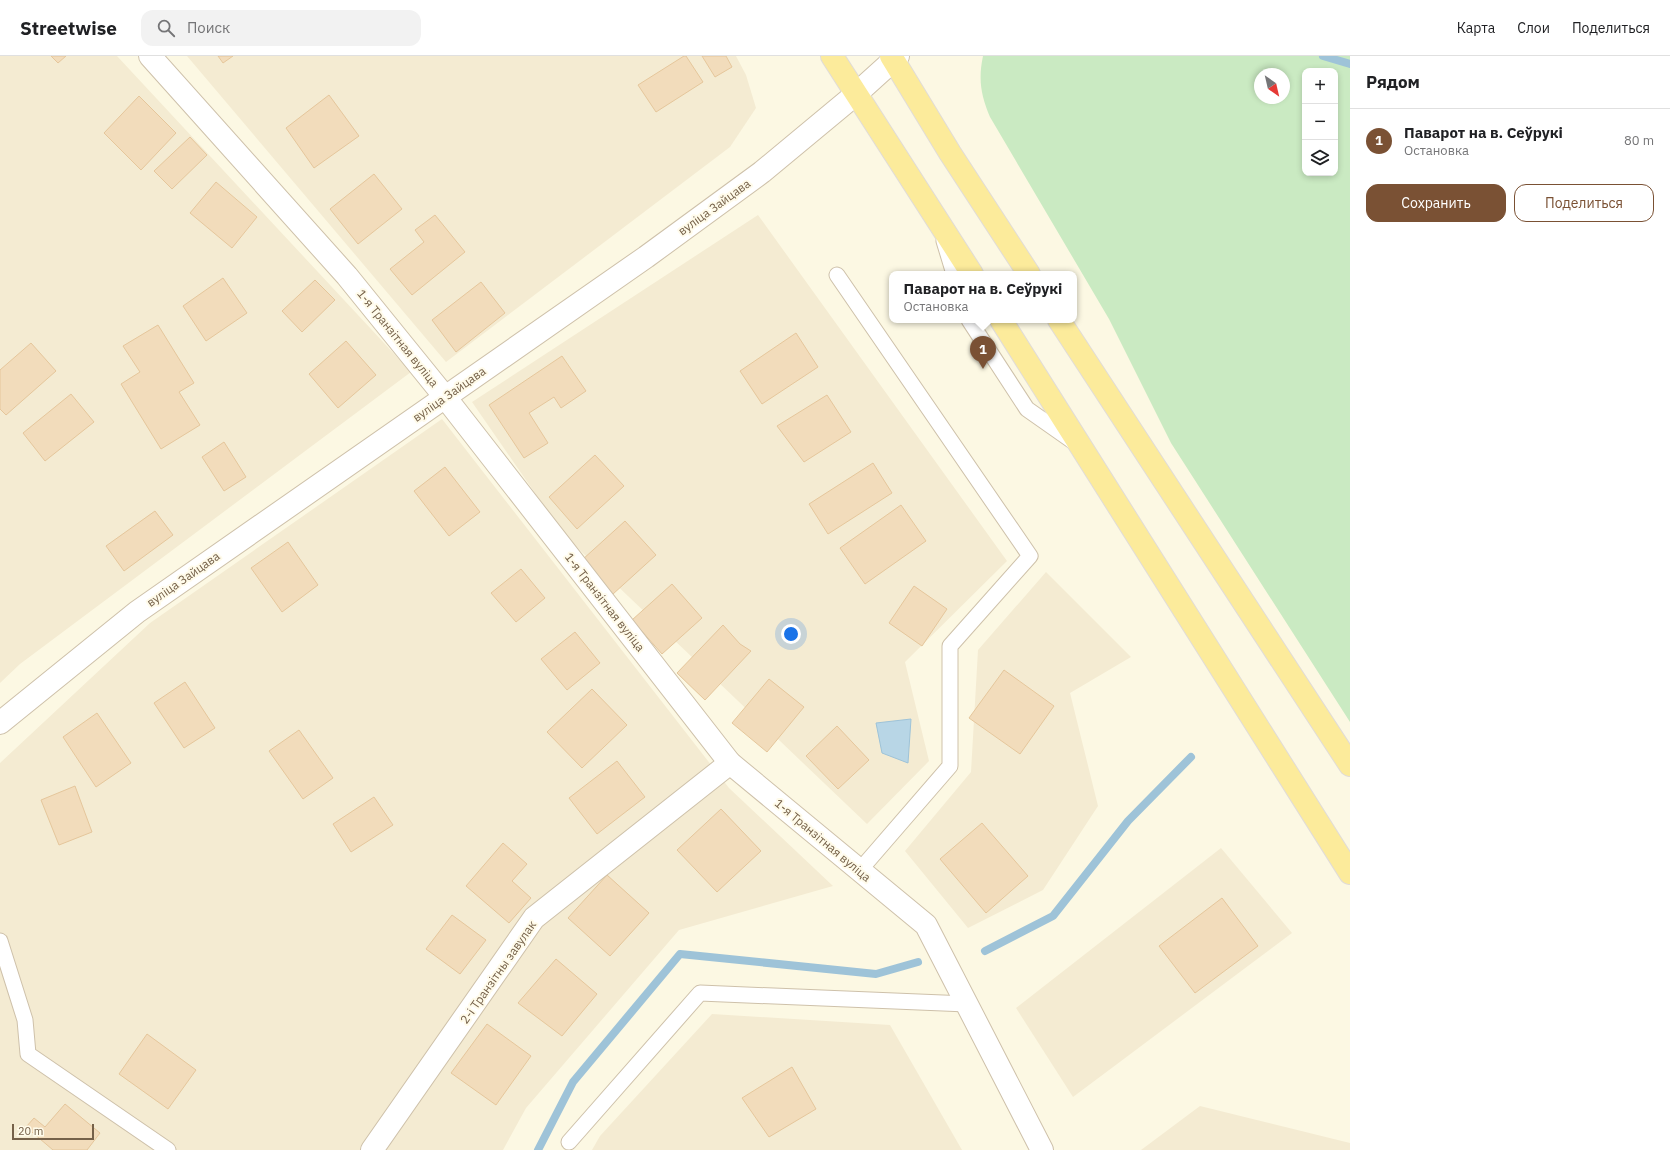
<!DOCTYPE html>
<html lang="ru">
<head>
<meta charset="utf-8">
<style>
  body { margin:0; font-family:"IBM Plex Sans",sans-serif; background:#f2f2f2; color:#202124 }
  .controls { position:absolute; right:12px; top:12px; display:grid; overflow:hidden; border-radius:8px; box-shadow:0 2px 6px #0003 }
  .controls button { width:36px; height:36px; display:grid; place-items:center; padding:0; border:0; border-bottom:1px solid #e0e0e0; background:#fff; color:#202124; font:20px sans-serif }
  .compass { position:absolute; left:1254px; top:12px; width:36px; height:36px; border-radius:50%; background:#fff; box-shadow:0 2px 6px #0003; rotate:146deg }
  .scale { position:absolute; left:12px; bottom:10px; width:82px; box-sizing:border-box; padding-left:4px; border:2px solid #756149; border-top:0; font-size:11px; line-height:14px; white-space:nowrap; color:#756149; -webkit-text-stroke:3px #fffbea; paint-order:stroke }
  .you { position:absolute; left:791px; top:578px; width:14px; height:14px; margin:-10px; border:3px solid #fff; border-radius:50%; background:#1a73e8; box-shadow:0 0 0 6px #1a73e833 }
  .badge { display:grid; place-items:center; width:26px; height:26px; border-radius:50%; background:#7a5134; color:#fff; font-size:13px; font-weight:700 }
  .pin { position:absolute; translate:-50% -33px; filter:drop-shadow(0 1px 2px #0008) }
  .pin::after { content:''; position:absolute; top:21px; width:14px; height:12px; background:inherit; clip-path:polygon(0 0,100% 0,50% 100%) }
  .popup { position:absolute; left:889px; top:215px; width:188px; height:52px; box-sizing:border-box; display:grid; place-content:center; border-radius:8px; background:#fff; filter:drop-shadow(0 1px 3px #0005); font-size:13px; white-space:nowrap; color:#757577 }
  .popup b { font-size:15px; color:#202124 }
  .popup::after { content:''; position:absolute; left:50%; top:100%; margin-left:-8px; border:8px solid transparent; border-top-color:#fff }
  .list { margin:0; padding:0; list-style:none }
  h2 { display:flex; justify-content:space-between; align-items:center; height:52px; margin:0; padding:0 16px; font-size:17px }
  h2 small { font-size:13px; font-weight:400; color:#757577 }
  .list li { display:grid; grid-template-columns:26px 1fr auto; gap:12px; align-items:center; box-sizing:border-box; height:64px; padding:0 16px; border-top:1px solid #e0e0e0 }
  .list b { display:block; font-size:15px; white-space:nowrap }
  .list p { margin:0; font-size:13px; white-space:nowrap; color:#757577 }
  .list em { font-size:13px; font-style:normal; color:#757577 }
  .actions { display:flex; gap:8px; padding:12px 16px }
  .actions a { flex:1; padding:9px 0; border:1px solid #7a5134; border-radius:12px; text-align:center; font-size:14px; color:#7a5134 }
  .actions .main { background:#7a5134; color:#fff }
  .icon { flex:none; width:22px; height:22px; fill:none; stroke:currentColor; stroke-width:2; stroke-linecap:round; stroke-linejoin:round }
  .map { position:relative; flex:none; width:1350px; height:1094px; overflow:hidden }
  header { display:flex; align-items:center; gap:24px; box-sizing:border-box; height:56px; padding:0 20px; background:#fff; border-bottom:1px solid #e0e0e0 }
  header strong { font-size:19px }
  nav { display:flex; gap:22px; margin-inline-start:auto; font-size:14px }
  .search { width:280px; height:36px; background:#f2f2f2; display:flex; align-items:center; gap:10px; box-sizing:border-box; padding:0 14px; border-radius:12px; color:#757577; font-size:15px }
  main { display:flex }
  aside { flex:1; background:#fff }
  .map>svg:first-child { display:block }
  .residential { fill:#f4ebd2 }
  .green { fill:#caeac2; fill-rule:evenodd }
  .water { fill:#b8d6e6; stroke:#9ec3d8 }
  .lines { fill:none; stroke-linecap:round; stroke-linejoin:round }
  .stream { stroke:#9ec3d8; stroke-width:8 }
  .building { fill:#f2dcbb; stroke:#e5c69b }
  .service-casing { stroke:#cec1aa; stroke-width:17 }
  .minor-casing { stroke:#cec1aa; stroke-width:24 }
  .tertiary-casing { stroke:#cec1aa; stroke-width:24 }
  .primary-casing { stroke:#e1dcd7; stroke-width:24 }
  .service { stroke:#fff; stroke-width:15 }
  .minor { stroke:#fff; stroke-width:22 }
  .tertiary { stroke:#fff; stroke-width:22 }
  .primary { stroke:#fceb9b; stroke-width:22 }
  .labels { text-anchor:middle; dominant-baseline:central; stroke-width:4; stroke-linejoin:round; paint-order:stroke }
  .street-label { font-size:12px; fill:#756149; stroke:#fffbea }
</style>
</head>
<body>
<header>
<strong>Streetwise</strong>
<div class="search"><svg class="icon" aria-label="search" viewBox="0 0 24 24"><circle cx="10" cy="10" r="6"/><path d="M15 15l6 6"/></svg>Поиск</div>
<nav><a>Карта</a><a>Слои</a><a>Поделиться</a></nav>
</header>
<main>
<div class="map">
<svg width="1350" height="1094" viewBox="0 0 1350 1094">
  <rect width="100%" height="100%" fill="#fcf8e3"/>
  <g class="residential">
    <polygon points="0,0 117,0 411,316 20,608 0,627"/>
    <polygon points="187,0 736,0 746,19 756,52 730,91 446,306"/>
    <polygon points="758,159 1007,505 905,606 929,705 867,768 564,479 472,346"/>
    <polygon points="442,363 729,732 833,830 679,874 526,1052 503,1094 0,1094 0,707 150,567"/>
    <polygon points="1046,516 1131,601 1070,637 1098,750 1043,834 968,872 905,795 971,716 978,594"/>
    <polygon points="1221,792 1292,877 1073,1041 1016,952"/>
    <polygon points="712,958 890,969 962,1094 592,1094 600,1080"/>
    <polygon points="1200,1050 1350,1087 1350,1094 1141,1094"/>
  </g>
  <path class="green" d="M983,0H1350V666L1171,387L1109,263L990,61C981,39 978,24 983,0ZM1305,15H1335V117H1305ZM1260,18H1284V42H1260Z"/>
  <polygon class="water" points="911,663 908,707 882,697 876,667"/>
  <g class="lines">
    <g class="stream">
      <polyline points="1323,0 1350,8"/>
      <polyline points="985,895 1053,860 1128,765 1191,701"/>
      <polyline points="538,1094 573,1026 680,898 876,918 918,906"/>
    </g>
  </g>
  <g class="building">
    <polygon points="51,0 66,0 58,7"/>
    <polygon points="218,0 233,0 223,7"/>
    <polygon points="684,0 686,0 703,26 656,56 638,29"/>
    <polygon points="702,0 726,0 732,11 715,21"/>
    <polygon points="329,39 359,80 314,112 286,72"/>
    <polygon points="139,40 176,77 141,114 104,77"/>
    <polygon points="190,81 207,99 172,133 154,115"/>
    <polygon points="374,118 402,153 358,188 330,153"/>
    <polygon points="216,126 257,161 232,192 190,157"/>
    <polygon points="435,159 465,196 412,239 390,213 424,186 415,174"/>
    <polygon points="223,222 247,257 206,285 183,250"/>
    <polygon points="315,224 335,244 302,276 282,255"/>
    <polygon points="481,226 505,257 456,296 432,264"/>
    <polygon points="158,269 194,327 179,336 200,369 161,393 121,328 140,316 123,290"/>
    <polygon points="796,277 818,311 762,348 740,315"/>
    <polygon points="346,285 376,319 338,352 309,318"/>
    <polygon points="31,287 56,315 6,359 0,353 0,314"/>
    <polygon points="562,300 586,335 561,352 554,341 529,357 548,387 524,402 489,349"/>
    <polygon points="71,338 94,366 45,405 23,377"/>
    <polygon points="827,339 851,376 804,406 777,370"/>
    <polygon points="224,386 246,421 224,435 202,401"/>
    <polygon points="595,399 624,430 577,473 549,441"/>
    <polygon points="873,407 892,437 828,478 809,448"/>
    <polygon points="445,411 480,456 449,480 414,435"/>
    <polygon points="901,449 926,485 865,528 840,492"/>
    <polygon points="155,455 173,479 124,515 106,490"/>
    <polygon points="625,465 656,499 613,538 582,504"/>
    <polygon points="288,486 318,529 282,556 251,512"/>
    <polygon points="521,513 545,542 516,566 491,537"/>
    <polygon points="672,528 702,562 662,598 632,564"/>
    <polygon points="914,530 947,553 922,590 889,567"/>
    <polygon points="723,569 740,588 751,595 705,644 677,617"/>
    <polygon points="575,576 600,607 567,634 541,603"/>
    <polygon points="1004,614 1054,650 1020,698 969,662"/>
    <polygon points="769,623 804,651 767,696 732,667"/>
    <polygon points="185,626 215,672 184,692 154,647"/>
    <polygon points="592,633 627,669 582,712 547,676"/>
    <polygon points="97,657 131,707 96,731 63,681"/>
    <polygon points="837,670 869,704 838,733 806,700"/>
    <polygon points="299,674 333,722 303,743 269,695"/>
    <polygon points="617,705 645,741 597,778 569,742"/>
    <polygon points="75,730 92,776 59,789 41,744"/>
    <polygon points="374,741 393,769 351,796 333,768"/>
    <polygon points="721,753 761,795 717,836 677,794"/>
    <polygon points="982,767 1028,820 986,857 940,803"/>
    <polygon points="503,787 527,808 512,825 531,842 509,867 466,830"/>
    <polygon points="607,819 649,857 610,900 568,862"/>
    <polygon points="1222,842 1258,890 1195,937 1159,890"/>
    <polygon points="452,859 486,884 460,918 426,893"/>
    <polygon points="556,903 597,938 562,980 518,947"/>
    <polygon points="487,968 531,1000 496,1049 451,1017"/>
    <polygon points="147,978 196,1014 168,1053 119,1018"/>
    <polygon points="792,1011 816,1053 769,1081 742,1042"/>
    <polygon points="65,1048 100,1077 87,1094 53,1094 26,1071 34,1062 45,1071"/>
  </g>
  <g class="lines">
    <defs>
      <g id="service">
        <polyline points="944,185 954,218"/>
        <polyline points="837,219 1030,500 950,590 950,710 860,814"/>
        <polyline points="969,264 1027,353 1074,386"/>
        <polyline points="0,885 25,964 28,998 168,1094"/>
        <polyline points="569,1086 700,937 967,948"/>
      </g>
      <g id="minor">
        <polyline points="150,0 347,220 445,341 730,707 926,869 1042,1094"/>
        <polyline points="372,1094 534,862 730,707"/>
      </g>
      <polyline id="tertiary" points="0,667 137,556 646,201 762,116 856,38 898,0"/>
      <g id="primary">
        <polyline points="832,0 972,218"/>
        <polyline points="891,0 950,97 1029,218"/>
        <polyline points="1001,264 1350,817"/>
        <polyline points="1059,264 1350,709"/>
      </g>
    </defs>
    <use href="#service" class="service-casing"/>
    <use href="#minor" class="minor-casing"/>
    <use href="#tertiary" class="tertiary-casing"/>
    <use href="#primary" class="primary-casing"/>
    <use href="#service" class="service"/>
    <use href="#minor" class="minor"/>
    <use href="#tertiary" class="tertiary"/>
    <use href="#primary" class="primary"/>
  </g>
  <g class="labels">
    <g class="street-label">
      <text transform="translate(714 151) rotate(-36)">вуліца Зайцава</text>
      <text transform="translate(398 282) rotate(51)">1-я Транзітная вуліца</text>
      <text transform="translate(449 338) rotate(-35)">вуліца Зайцава</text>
      <text transform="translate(183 523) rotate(-35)">вуліца Зайцава</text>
      <text transform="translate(605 546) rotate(52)">1-я Транзітная вуліца</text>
      <text transform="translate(823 784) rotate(40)">1-я Транзітная вуліца</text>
      <text transform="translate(498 916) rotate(-55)">2-і Транзітны завулак</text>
    </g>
  </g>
</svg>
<div class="controls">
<button>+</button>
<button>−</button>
<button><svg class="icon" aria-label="layers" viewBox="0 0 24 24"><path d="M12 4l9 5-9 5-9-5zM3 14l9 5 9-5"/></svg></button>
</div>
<svg class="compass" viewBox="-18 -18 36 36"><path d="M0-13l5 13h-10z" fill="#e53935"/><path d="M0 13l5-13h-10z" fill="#757577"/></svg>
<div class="scale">20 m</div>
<div class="you"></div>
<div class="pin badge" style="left:983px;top:313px">1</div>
<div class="popup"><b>Паварот на в. Сеўрукі</b>Остановка</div>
</div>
<aside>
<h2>Рядом<small></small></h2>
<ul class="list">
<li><span class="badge">1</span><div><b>Паварот на в. Сеўрукі</b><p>Остановка</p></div><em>80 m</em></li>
</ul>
<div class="actions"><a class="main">Сохранить</a><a>Поделиться</a></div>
</aside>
</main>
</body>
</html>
